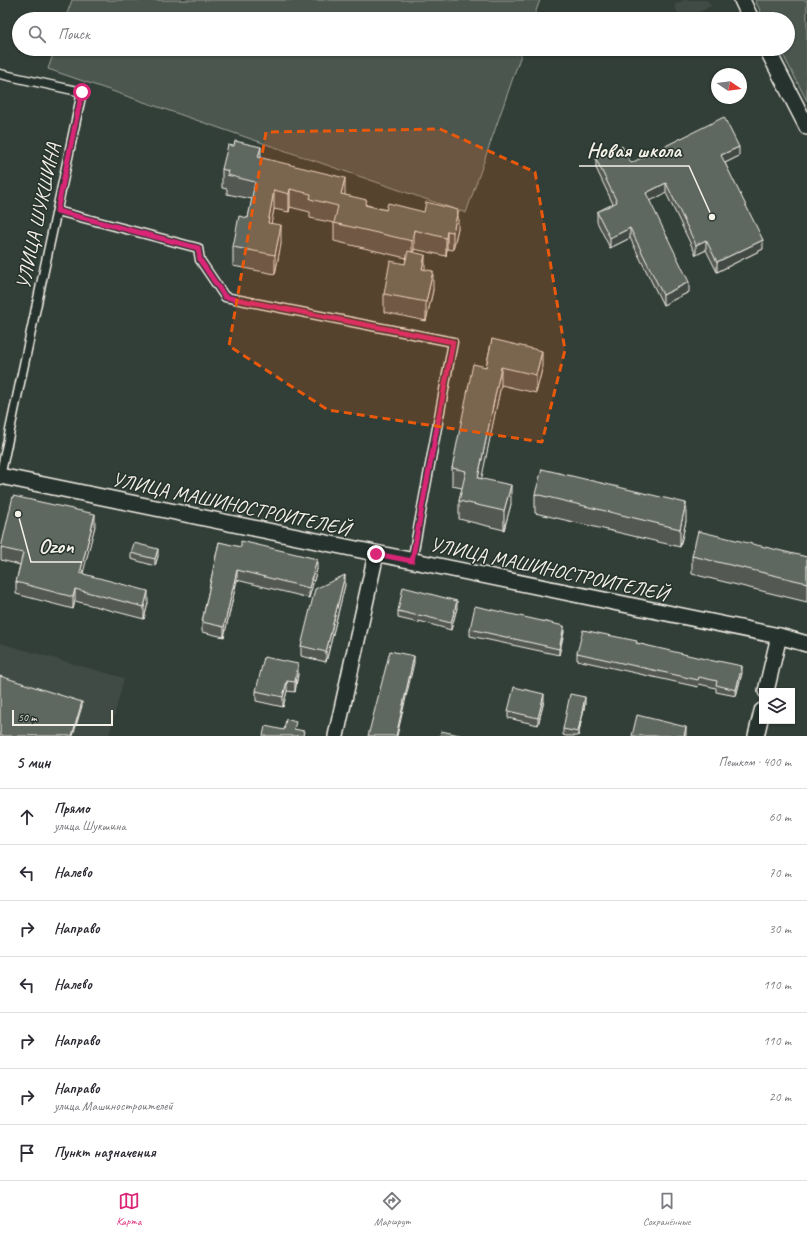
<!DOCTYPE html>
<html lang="ru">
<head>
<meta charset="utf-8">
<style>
  body { margin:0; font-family:Caveat,sans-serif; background:#f2f2f3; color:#2b2b33 }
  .controls { position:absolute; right:12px; bottom:12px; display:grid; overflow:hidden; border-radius:0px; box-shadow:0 1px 3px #0004 }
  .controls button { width:36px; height:36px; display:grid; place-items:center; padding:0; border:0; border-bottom:1px solid #e1e1e2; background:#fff; color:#2b2b33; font:20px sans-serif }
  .compass { position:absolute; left:711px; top:68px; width:36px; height:36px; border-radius:50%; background:#fff; box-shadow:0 1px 3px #0004; rotate:103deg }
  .scale { position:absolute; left:12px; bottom:10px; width:101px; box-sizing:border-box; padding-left:4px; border:2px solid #f4f1e8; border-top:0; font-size:11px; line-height:14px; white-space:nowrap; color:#f4f1e8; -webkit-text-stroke:3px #26332d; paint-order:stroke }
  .stop { position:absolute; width:12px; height:12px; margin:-9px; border:3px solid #db2777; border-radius:50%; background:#fff }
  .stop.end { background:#db2777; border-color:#fff; box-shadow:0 1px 4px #0008 }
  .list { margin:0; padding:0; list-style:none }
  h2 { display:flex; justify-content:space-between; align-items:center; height:52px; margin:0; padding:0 16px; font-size:17px }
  h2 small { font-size:13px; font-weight:400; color:#7c7c81 }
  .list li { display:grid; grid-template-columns:26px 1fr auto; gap:12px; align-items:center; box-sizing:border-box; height:56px; padding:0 16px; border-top:1px solid #e1e1e2 }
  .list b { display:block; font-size:15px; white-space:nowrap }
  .list p { margin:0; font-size:13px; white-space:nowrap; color:#7c7c81 }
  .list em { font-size:13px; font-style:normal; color:#7c7c81 }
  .icon { flex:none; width:22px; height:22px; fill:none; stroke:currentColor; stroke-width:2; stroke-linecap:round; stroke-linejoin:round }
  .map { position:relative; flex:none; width:807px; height:736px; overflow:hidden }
  .search { position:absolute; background:#fff; box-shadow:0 1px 3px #0004; left:12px; right:12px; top:12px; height:44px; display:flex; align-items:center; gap:10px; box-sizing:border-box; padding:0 14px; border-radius:22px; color:#7c7c81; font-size:15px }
  .sheet { height:444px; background:#fff }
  nav { display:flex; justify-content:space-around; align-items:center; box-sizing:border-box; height:56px; border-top:1px solid #e1e1e2; background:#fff; font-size:11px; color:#7c7c81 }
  nav a { display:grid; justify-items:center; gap:2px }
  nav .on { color:#db2777 }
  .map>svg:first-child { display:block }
  .built { fill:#404b44 }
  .green { fill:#4c564f; stroke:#a0a49c }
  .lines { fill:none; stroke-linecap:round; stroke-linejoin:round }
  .lane-casing { stroke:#f4f1e8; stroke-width:11 }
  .street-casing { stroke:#f4f1e8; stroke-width:18 }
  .lane { stroke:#26332d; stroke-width:8 }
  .street { stroke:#26332d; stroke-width:15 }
  .wall { fill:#525953; stroke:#f4f1e8 }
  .shaded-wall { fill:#424944; stroke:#f4f1e8 }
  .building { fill:#5f6861; stroke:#f4f1e8 }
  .route { stroke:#db2777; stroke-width:5 }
  .marked { fill:#e8590c; fill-opacity:0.2; stroke:#e8590c; stroke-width:3; stroke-dasharray:8 5; stroke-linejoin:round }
  .labels { text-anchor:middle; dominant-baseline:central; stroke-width:3; stroke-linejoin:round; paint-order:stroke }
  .street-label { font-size:20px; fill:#f4f1e8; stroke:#26332d }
  .leader { fill:none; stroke:#f4f1e8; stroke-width:1.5 }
  .callout-dot { fill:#f4f1e8; stroke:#26332d; stroke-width:1.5 }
  .callout-label { font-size:21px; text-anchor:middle; font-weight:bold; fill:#f4f1e8; stroke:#26332d; stroke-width:3; stroke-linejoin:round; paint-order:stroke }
</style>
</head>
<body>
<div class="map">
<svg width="807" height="736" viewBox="0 0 807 736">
  <rect width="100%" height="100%" fill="#323e38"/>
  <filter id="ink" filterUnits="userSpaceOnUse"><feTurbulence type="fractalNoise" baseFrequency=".025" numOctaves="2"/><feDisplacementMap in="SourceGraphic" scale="8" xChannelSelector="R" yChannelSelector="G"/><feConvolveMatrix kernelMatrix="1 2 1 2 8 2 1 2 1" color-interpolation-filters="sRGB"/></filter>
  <g filter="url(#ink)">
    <g class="built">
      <polygon points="684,0 707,0 711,6 687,19 681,19 674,5"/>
      <polygon points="0,643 124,678 109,736 0,736"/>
    </g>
    <g class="green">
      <polygon points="72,0 540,0 533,19 65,19"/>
      <polygon points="755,0 807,0 807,101 780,49 788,49 788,19 764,19"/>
      <polygon points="55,49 523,49 466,213 48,69"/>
    </g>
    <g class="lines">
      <defs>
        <g id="lane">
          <polyline points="0,74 82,92 0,477"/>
          <polyline points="57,211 198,248 200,260 225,297 453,342 412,561"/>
        </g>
        <g id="street">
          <polyline points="742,0 751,19"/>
          <polyline points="767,49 807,127"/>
          <polyline points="0,476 779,636 807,644"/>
          <polyline points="766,691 779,636"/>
          <polyline points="336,736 376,554"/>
          <polyline points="756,736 762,711"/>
        </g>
      </defs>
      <use href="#lane" class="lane-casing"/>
      <use href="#street" class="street-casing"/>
      <use href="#lane" class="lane"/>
      <use href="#street" class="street"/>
    </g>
    <g class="wall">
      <polygon points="739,156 725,163 763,249 717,272 706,250 696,255 666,193 649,201 689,292 663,305 630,238 610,248 597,222 597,212 613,204 596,168 596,159 631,163"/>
      <polygon points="261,158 367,205 458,228 453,250 447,249 446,256 414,249 414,252 425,270 433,290 426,321 384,312 384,294 405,264 406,258 334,241 334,223 310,218 310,212 290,207 289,212 274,209 271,223 281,244 275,274 233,266 233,247 248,218 252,199 227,194 227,189 222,188 222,169"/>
      <polygon points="492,339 542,369 536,393 501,385 481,479 511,504 504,530 459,519 459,501 462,488 452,486 452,468 486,367"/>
      <polygon points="535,494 686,521 680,547 535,513"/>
      <polygon points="95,526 82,573 148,603 144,619 75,601 73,609 16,594 16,582 20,565 1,560 1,548"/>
      <polygon points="219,542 317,569 309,598 237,580 224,637 202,632 202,622"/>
      <polygon points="131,553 158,556 155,566 131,559"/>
      <polygon points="692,556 807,557 807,602 692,574"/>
      <polygon points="345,585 326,662 301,656 301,646"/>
      <polygon points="457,608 451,630 419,621 419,623 398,618 398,611"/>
      <polygon points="470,629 564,632 559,655 470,636"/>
      <polygon points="637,643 742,673 736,696 716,692 716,688 699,684 698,687 577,660 577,653"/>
      <polygon points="298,674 295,692 287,691 283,707 256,701 256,691"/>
      <polygon points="544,701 538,725 508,718 508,711"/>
      <polygon points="585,704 578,736 566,736 563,735 563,729"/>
    </g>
    <g class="shaded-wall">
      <polygon points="261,147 261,165 258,157"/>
      <polygon points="739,147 739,156 721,165 721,155"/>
      <polygon points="345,178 345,196 341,194"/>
      <polygon points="666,183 666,193 646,203 646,193"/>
      <polygon points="290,189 290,207 289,212 289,194"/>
      <polygon points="274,190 274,209 268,241 268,223"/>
      <polygon points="458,210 458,228 453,250 453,232"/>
      <polygon points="281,225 281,244 275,274 275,255"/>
      <polygon points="630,228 630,238 610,248 610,238"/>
      <polygon points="414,230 414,249 412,260 412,241"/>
      <polygon points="447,231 447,249 446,256 446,238"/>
      <polygon points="706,240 706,250 696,255 696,245"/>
      <polygon points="763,240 763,249 717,272 717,262"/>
      <polygon points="425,255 425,273 422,269"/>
      <polygon points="433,271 433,290 426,321 426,302"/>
      <polygon points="689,282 689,292 663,305 663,295"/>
      <polygon points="542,351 542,369 536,393 536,375"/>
      <polygon points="501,367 501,385 478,496 478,478"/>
      <polygon points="511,485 511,504 504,530 504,511"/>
      <polygon points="686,503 686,521 680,547 680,529"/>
      <polygon points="95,514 95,526 80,585 80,573"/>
      <polygon points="158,549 158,556 155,566 155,559"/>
      <polygon points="317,559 317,569 309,598 309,588"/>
      <polygon points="237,570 237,580 224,637 224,627"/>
      <polygon points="345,575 345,585 326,662 326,652"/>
      <polygon points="75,589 75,601 73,609 73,597"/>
      <polygon points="148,591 148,603 144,619 144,607"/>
      <polygon points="457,601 457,608 451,630 451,623"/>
      <polygon points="564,626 564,632 559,655 559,649"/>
      <polygon points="414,656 414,663 397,736 396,736"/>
      <polygon points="298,664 298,674 295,692 295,682"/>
      <polygon points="742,666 742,673 736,696 736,690"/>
      <polygon points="287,681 287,691 283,707 283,697"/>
      <polygon points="544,694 544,701 538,725 538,718"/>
      <polygon points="585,697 585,704 578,736 578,732"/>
      <polygon points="82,702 82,706 73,736 72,736"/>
      <polygon points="686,727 686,736 684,736"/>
    </g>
    <g class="building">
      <polygon points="724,117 739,147 721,155 763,240 717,262 706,240 696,245 666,183 646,193 689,282 663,295 630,228 610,238 597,212 617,202 596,159 622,146 631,163"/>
      <polygon points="235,141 261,147 258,157 345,178 341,194 367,200 365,205 386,210 388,203 424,212 426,202 458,210 453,232 447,231 446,238 414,230 412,241 334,223 338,206 310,199 311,194 290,189 289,194 274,190 268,223 281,225 275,255 233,247 239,216 248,218 255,182 227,175 228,171 222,169 228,145 234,146"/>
      <polygon points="408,251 425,255 422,269 433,271 426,302 384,294 390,261 405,264"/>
      <polygon points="492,339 542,351 536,375 501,367 478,478 511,485 504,511 459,501 466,471 452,468 473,364 486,367"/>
      <polygon points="542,469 686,503 680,529 535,494"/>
      <polygon points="13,496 95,514 80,573 148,591 144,607 75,589 73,597 16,582 23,553 1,548"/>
      <polygon points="698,531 807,557 807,583 692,556"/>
      <polygon points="241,541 317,559 309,588 237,570 224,627 202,622 219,542 241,547"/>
      <polygon points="134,543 158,549 155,559 131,553"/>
      <polygon points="345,575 326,652 301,646 315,589"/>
      <polygon points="403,587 457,601 451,623 419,615 419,616 398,611"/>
      <polygon points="475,606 564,626 559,649 470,629"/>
      <polygon points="583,630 637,641 636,643 718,662 718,661 742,666 736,690 716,685 717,681 699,677 698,680 577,653"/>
      <polygon points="390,651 414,656 396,736 368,736"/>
      <polygon points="264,657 298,664 295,682 287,681 283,697 256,691"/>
      <polygon points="0,676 82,702 72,736 0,736"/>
      <polygon points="514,687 544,694 538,718 508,711"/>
      <polygon points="570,694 585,697 578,732 563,729"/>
      <polygon points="637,715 686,727 684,736 632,736"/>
      <polygon points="286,719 296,722 294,729 304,731 303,736 263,736 265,726 284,730"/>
      <polygon points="441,731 464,736 440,736"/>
    </g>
  </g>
  <g class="lines" filter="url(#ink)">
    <polyline class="route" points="82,92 57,211 198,248 200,260 225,297 453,342 412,561 376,554"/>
  </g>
  <path class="marked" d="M440,129L535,172L565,350L542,442L328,410L229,346L266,132Z"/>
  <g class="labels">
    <g class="street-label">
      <text transform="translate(38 216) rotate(-78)">УЛИЦА ШУКШИНА</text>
      <text transform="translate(231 504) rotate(12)">УЛИЦА МАШИНОСТРОИТЕЛЕЙ</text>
      <text transform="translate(549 569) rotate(12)">УЛИЦА МАШИНОСТРОИТЕЛЕЙ</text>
    </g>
  </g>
  <path class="leader" d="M712 217L689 166H579M18 514L31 562H82"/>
  <g class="callout-dot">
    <circle cx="712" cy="217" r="4"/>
    <circle cx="18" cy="514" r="4"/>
  </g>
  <g class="callout-label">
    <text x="634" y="157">Новая школа</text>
    <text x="56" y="553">Ozon</text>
  </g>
</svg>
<div class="controls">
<button><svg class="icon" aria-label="layers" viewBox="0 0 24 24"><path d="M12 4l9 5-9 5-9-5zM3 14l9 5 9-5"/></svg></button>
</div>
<svg class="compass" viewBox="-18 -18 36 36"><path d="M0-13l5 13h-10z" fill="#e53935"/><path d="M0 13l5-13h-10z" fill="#7c7c81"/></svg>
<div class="scale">50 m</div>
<div class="stop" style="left:82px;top:92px"></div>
<div class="stop end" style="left:376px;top:554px"></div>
<div class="search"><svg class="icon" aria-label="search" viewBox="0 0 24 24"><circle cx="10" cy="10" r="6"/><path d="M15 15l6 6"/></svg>Поиск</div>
</div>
<section class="sheet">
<h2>5 мин<small>Пешком · 400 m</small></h2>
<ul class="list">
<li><svg class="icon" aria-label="ahead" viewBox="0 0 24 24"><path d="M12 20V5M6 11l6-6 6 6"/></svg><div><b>Прямо</b><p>улица Шукшина</p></div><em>60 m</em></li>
<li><svg class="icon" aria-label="left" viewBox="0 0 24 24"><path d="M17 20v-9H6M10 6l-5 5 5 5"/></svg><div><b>Налево</b></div><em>70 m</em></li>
<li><svg class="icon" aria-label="right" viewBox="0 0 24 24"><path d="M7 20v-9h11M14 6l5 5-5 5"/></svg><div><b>Направо</b></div><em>30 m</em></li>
<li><svg class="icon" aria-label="left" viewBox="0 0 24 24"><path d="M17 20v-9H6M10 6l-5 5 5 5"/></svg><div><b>Налево</b></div><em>110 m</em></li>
<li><svg class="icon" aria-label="right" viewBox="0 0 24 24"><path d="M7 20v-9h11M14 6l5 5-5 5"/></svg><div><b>Направо</b></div><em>110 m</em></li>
<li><svg class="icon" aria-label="right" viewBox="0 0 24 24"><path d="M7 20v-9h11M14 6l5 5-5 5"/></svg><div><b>Направо</b><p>улица Машиностроителей</p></div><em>20 m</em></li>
<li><svg class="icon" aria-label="arrive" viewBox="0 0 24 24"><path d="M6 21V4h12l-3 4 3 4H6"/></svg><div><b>Пункт назначения</b></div></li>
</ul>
</section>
<nav>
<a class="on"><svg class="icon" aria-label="map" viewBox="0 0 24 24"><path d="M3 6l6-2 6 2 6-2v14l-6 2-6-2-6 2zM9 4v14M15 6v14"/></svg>Карта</a>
<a><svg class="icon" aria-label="directions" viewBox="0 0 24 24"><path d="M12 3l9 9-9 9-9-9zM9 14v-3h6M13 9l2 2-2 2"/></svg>Маршрут</a>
<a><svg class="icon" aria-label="saved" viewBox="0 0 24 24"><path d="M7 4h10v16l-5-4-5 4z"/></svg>Сохранённые</a>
</nav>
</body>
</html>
